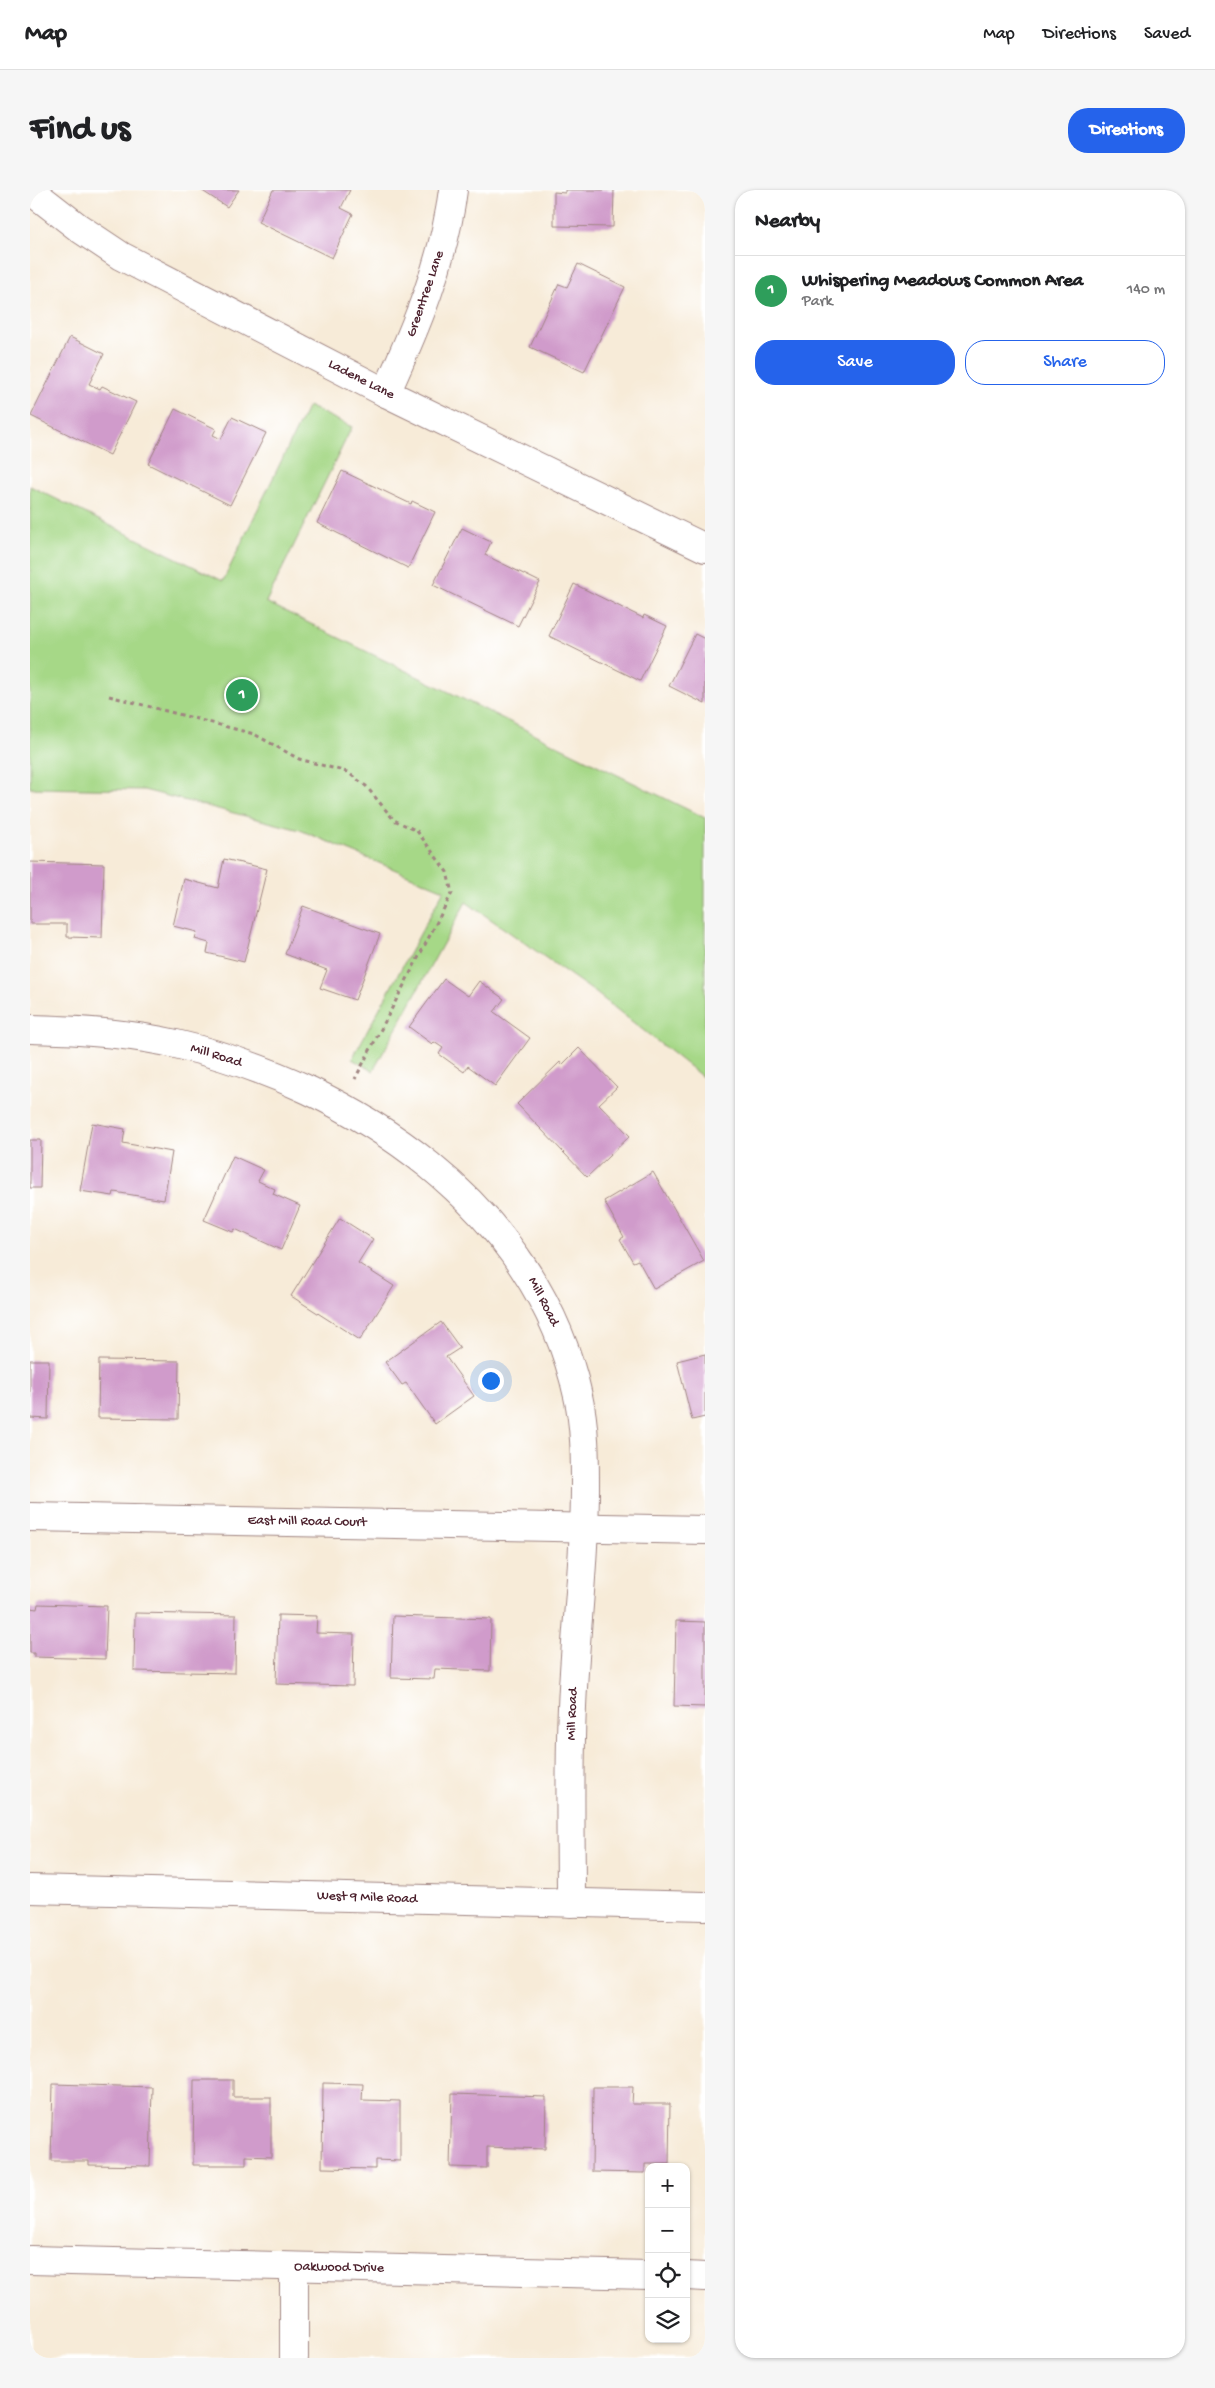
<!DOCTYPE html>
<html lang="en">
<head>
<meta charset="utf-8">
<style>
  body { margin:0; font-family:"Gochi Hand",sans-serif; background:#f6f6f6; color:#202124 }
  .controls { position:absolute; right:15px; bottom:15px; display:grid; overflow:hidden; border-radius:10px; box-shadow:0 1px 4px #0004 }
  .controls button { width:45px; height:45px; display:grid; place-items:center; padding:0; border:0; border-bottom:1px solid #e0e0e0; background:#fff; color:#202124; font:25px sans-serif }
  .you { position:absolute; left:460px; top:1190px; width:18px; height:18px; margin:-12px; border:4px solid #fff; border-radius:50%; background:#1a73e8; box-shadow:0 0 0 8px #1a73e833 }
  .badge { display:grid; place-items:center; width:32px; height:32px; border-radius:50%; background:#2563eb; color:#fff; font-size:16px; font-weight:700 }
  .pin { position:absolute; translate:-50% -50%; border:2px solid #fff; box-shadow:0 1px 5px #0006 }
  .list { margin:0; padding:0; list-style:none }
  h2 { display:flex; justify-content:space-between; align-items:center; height:65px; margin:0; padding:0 20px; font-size:21px }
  h2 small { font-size:16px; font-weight:400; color:#757577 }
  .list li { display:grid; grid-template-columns:32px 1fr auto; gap:15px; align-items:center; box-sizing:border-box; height:70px; padding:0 20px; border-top:1px solid #e0e0e0 }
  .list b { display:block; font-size:19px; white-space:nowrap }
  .list p { margin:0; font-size:16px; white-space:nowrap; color:#757577 }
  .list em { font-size:16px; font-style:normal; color:#757577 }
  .actions { display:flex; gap:10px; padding:15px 20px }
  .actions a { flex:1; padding:11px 0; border:1px solid #2563eb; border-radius:20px; text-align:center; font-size:18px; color:#2563eb }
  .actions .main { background:#2563eb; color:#fff }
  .icon { flex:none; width:28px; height:28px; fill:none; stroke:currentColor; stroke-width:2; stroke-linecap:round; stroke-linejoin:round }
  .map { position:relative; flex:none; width:675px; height:2168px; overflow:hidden; border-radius:20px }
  header { display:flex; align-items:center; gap:30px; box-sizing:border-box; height:70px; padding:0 25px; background:#fff; border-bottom:1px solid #e0e0e0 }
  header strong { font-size:24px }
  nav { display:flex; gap:28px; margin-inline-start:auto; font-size:18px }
  .intro { display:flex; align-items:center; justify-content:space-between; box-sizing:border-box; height:120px; padding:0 30px }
  h1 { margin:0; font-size:35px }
  .button { padding:12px 22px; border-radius:20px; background:#2563eb; color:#fff; font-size:18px; font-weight:700 }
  main { display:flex; gap:30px; padding:0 30px }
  aside { flex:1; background:#fff; border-radius:20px; box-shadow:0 1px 4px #0004 }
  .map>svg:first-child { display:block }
  .green { fill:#a6d887; stroke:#787c59 }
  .building { fill:#d09bcb }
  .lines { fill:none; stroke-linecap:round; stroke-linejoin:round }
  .minor-casing { stroke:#a08582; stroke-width:30 }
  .path { stroke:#a08582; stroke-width:3; stroke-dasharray:4 4; stroke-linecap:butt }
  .minor { stroke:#fff; stroke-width:28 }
  .labels { text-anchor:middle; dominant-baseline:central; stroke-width:4; stroke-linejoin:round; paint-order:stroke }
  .street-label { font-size:14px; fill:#4a1f2b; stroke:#fff }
</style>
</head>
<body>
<header>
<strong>Map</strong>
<nav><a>Map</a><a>Directions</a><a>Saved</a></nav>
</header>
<div class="intro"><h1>Find us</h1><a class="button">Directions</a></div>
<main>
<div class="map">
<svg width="675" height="2168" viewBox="0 0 675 2168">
  <rect width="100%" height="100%" fill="#fff"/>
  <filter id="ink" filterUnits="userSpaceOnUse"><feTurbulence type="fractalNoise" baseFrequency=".02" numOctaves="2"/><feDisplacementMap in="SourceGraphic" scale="10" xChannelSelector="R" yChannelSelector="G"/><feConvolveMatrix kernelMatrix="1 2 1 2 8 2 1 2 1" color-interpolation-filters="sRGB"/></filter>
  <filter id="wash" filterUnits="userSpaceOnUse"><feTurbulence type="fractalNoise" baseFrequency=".0096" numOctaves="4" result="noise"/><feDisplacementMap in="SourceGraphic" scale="20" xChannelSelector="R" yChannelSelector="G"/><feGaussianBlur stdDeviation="1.12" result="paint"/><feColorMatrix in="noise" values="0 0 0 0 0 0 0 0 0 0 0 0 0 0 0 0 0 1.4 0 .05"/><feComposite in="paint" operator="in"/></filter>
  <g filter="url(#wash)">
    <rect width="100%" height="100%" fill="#f7ebd8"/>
    <polygon class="green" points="278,216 322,237 236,412 675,628 675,889 566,803 436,712 343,881 322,869 414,700 270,640 114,600 0,598 0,296 193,391"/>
    <g id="blocks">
      <g class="building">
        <polygon points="171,0 209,0 197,17"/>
        <polygon points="243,0 320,0 311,18 323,24 302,68 228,32"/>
        <polygon points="535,0 584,0 583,37 524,36 524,2 535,3"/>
        <polygon points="548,74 595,97 554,182 500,157 529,94 537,97"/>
        <polygon points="40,147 74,164 59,194 70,199 72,196 106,212 80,265 1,226"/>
        <polygon points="145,219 186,239 183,245 191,249 202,227 236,243 200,315 118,274"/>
        <polygon points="312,281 381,314 382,311 405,322 378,378 287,333"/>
        <polygon points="432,338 461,352 455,365 510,392 488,436 403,395"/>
        <polygon points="544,394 613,428 614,425 637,436 610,491 519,446"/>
        <polygon points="665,444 675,449 675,514 639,496"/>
        <polygon points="194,669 237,679 214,772 177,763 179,753 165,749 167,742 143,736 154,689 188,698"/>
        <polygon points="0,672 74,674 72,748 37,747 37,734 0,734"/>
        <polygon points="273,716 350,744 325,810 290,798 297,780 255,764"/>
        <polygon points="414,789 438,806 449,791 474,809 464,822 500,848 465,896 438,876 434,882 409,864 413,858 404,852 402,854 379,837"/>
        <polygon points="549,858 587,897 569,914 600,946 557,987 487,914 530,872 532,875"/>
        <polygon points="62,933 95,939 93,953 142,962 134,1010 84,1002 83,1006 50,1001"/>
        <polygon points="0,950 11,950 10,998 0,998"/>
        <polygon points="203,966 234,980 228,991 245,999 243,1004 270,1016 251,1060 205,1039 203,1042 174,1030"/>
        <polygon points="623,982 674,1071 624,1099 608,1070 603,1072 590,1049 594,1047 574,1011"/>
        <polygon points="310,1028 343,1049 328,1073 364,1096 330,1150 261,1106"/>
        <polygon points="411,1132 430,1158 416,1167 444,1206 405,1234 376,1193 372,1195 355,1172"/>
        <polygon points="675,1164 675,1227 662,1230 647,1171"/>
        <polygon points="0,1170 19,1170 18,1229 0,1228"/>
        <polygon points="69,1170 149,1171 148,1229 68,1228"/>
        <polygon points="8,1414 77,1416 75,1469 4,1467 4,1463 0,1463 0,1418 7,1419"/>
        <polygon points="105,1423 206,1425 205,1483 104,1481"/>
        <polygon points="248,1425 287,1426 286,1443 324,1444 323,1496 246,1494"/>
        <polygon points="363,1426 461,1429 460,1481 405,1479 404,1489 361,1488"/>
        <polygon points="646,1431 675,1432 675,1517 644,1516"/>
        <polygon points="164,1890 203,1890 203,1907 241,1907 241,1967 216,1966 216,1975 163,1975"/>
        <polygon points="293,1893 333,1894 332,1910 370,1911 370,1971 345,1970 345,1979 292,1978"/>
        <polygon points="23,1894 122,1897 120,1976 59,1975 59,1971 21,1971"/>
        <polygon points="563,1897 603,1897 602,1914 640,1914 639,1974 615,1974 615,1983 562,1982"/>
        <polygon points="422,1904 516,1907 515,1959 457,1957 457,1978 420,1977"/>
      </g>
    </g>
  </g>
  <g filter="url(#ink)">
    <use href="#blocks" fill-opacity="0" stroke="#a08582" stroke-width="1"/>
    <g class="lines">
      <defs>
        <g id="minor">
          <polyline points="0,0 49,38 91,66 356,203 675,358"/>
          <path d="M356,203C386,137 414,72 423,0"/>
          <path d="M0,839C48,840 99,843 146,854C325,896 507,1017 548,1206C555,1236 555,1267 555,1298C555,1371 545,1444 542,1517C539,1583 541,1648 541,1713"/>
          <polyline points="0,1327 675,1340"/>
          <polyline points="0,1699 675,1716"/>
          <polyline points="0,2070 619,2085"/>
          <polyline points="656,2086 675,2087"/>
          <polyline points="264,2168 264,2077"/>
        </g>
      </defs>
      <use href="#minor" class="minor-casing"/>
      <polyline class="path" points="79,506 224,544 269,569 317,582 336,596 364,630 387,641 417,682 422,703 325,889"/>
      <use href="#minor" class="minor"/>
    </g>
  </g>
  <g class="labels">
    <g class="street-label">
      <text transform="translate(396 104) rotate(-71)">Greentree Lane</text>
      <text transform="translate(331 190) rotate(27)">Ladene Lane</text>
      <text transform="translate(186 866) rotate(17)">Mill Road</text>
      <text transform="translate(513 1112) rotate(63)">Mill Road</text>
      <text transform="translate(277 1332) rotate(1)">East Mill Road Court</text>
      <text transform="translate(543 1524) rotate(-88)">Mill Road</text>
      <text transform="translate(337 1708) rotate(2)">West 9 Mile Road</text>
      <text transform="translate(309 2078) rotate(1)">Oakwood Drive</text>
    </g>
  </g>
</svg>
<div class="controls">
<button>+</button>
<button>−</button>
<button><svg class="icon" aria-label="locate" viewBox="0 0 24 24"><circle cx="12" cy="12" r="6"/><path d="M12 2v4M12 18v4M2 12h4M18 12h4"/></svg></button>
<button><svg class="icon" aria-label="layers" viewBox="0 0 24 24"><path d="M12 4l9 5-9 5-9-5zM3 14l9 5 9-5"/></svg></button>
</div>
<div class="you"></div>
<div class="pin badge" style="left:212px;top:505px;background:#2e9e5b">1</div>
</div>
<aside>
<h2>Nearby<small></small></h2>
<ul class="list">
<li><span class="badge" style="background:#2e9e5b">1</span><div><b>Whispering Meadows Common Area</b><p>Park</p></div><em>140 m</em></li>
</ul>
<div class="actions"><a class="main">Save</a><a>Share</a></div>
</aside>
</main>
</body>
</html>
